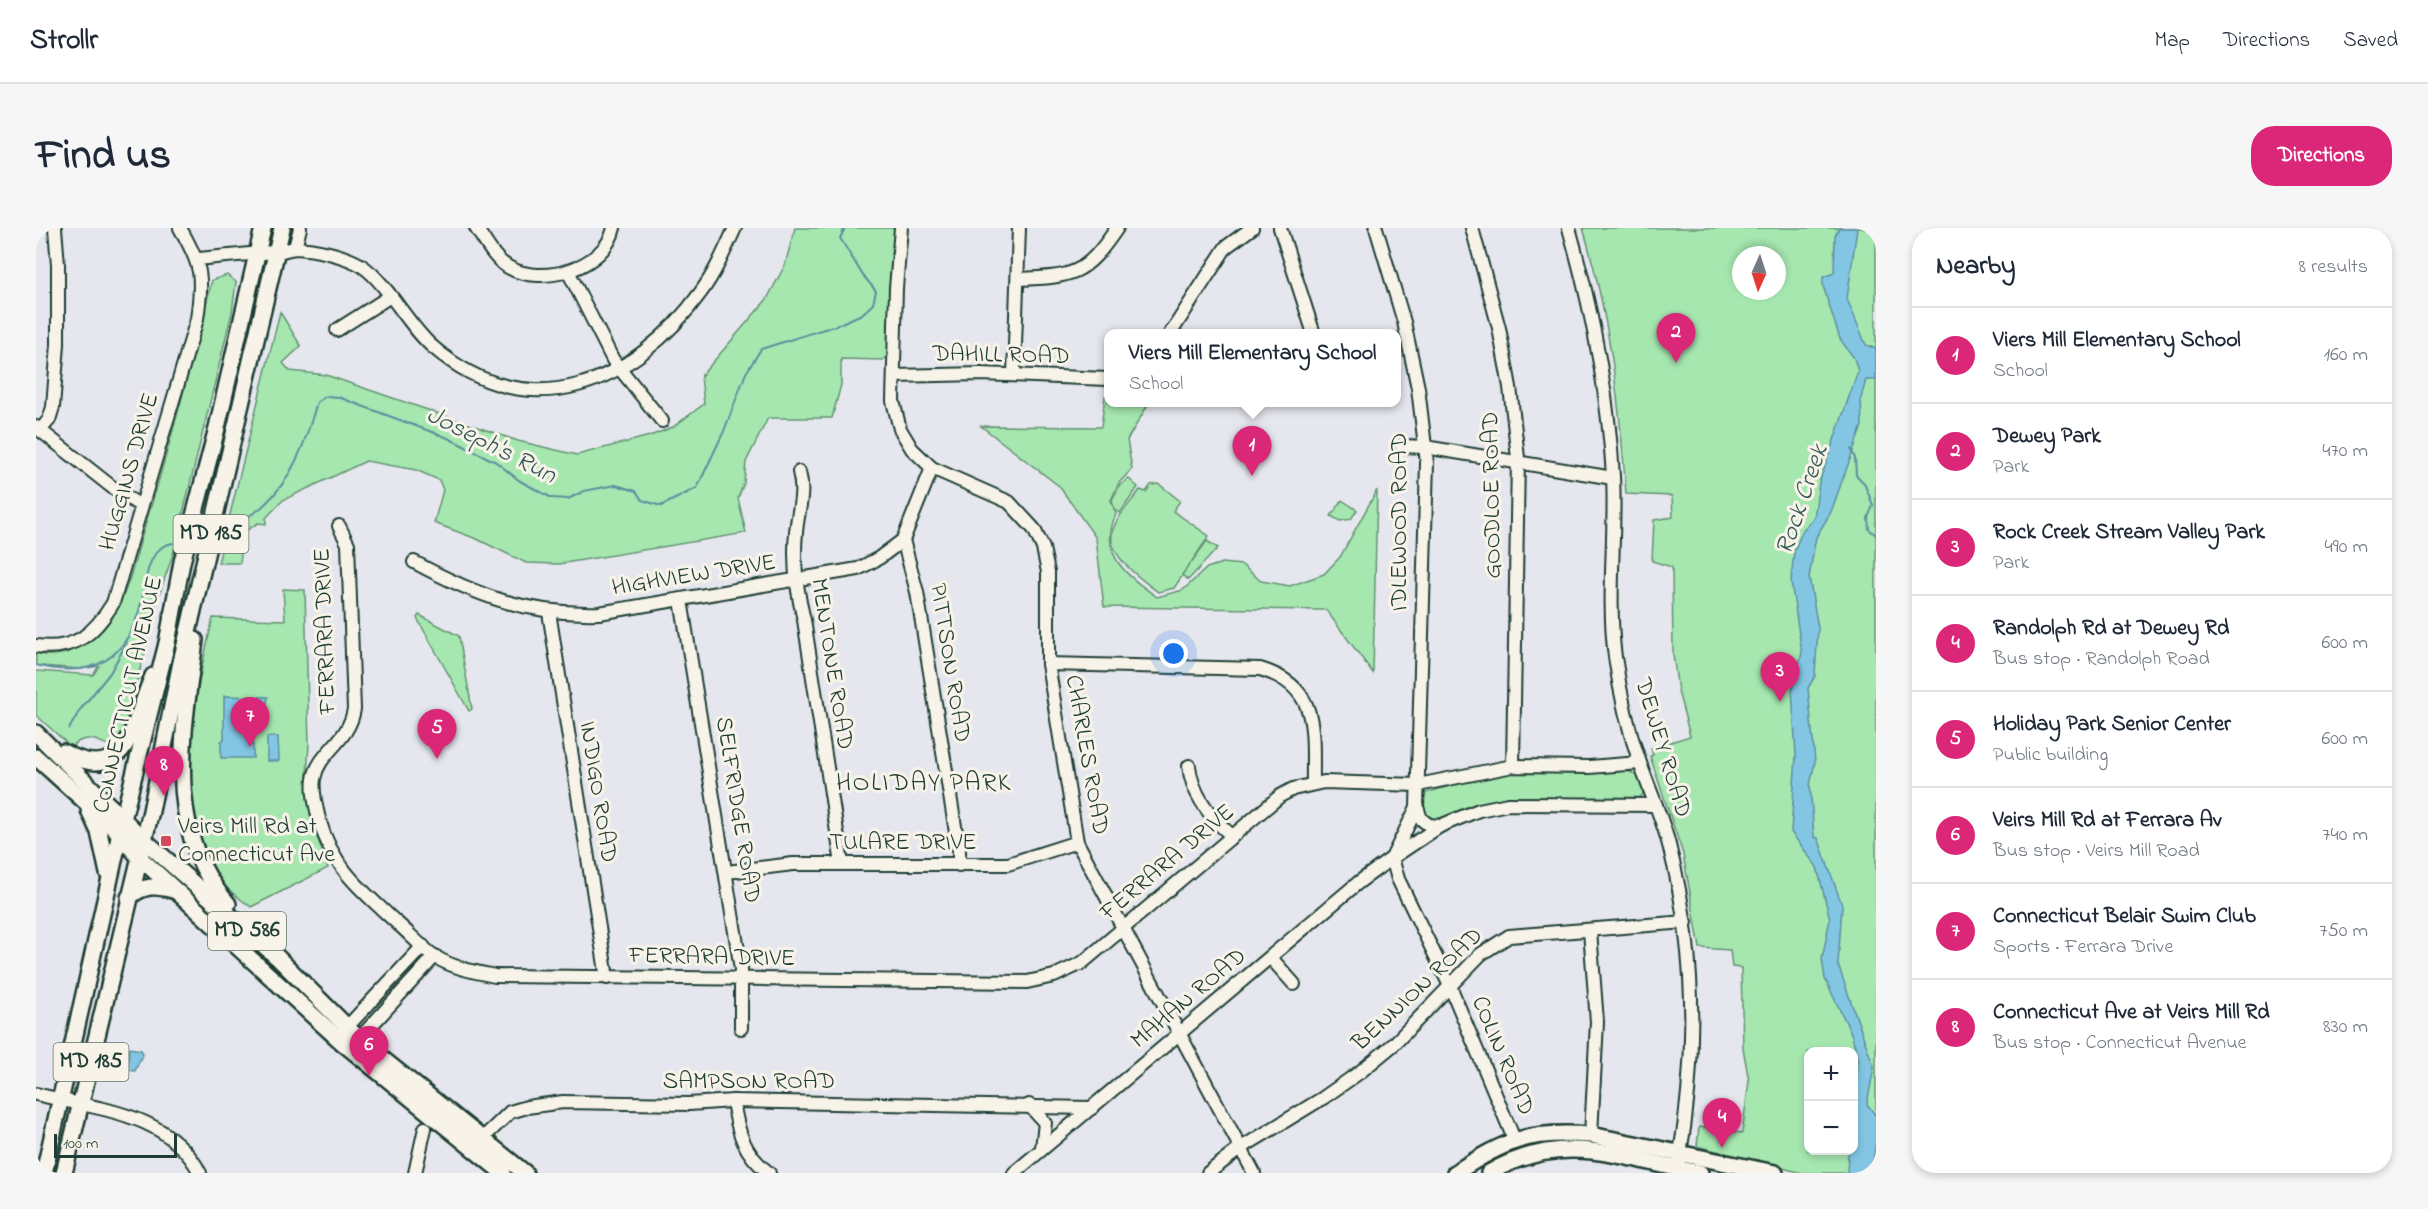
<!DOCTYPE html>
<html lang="en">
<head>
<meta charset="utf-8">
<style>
  body { margin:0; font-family:"Indie Flower",sans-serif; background:#f6f6f7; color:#1f2937 }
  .controls { position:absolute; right:18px; bottom:18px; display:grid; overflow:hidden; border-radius:12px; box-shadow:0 3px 9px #0003 }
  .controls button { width:54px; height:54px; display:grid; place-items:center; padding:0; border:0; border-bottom:2px solid #e0e1e3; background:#fff; color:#1f2937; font:30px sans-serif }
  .compass { position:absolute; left:1696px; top:18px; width:54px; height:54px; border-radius:50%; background:#fff; box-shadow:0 3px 9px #0003; rotate:183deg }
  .scale { position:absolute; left:18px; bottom:15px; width:123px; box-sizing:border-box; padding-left:6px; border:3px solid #1f3d34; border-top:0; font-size:16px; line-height:21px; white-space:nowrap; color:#1f3d34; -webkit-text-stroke:4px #f7f3e8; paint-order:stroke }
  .you { position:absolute; left:1138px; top:426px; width:21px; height:21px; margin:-15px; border:4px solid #fff; border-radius:50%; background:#1a73e8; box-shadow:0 0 0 9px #1a73e833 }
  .badge { display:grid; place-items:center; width:39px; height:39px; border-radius:50%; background:#db2777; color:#fff; font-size:20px; font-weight:700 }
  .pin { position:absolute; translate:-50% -50px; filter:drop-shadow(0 2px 3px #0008) }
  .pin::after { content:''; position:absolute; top:32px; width:21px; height:18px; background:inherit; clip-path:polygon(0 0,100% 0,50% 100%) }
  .popup { position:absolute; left:1068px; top:101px; width:297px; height:78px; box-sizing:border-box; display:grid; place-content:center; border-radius:12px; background:#fff; filter:drop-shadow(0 2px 4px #0005); font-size:20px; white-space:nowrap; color:#747a83 }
  .popup b { font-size:22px; color:#1f2937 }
  .popup::after { content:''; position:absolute; left:50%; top:100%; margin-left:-12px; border:12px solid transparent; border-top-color:#fff }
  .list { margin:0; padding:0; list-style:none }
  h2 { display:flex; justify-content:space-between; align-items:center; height:78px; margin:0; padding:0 24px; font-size:26px }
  h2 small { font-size:20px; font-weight:400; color:#747a83 }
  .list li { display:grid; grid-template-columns:39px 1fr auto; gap:18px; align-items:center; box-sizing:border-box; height:96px; padding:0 24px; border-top:2px solid #e0e1e3 }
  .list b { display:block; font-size:22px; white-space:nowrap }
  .list p { margin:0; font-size:20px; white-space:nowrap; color:#747a83 }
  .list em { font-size:20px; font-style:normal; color:#747a83 }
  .map { position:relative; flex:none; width:1840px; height:945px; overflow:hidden; border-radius:24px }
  header { display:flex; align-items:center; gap:36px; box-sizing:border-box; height:84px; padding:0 30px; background:#fff; border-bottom:2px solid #e0e1e3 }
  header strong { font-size:28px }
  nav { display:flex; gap:33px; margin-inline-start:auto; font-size:21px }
  .intro { display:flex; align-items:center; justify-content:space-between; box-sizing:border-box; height:144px; padding:0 36px }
  h1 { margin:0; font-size:42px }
  .button { padding:15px 27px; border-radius:24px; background:#db2777; color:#fff; font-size:21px; font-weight:700 }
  main { display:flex; gap:36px; padding:0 36px }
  aside { flex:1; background:#fff; border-radius:24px; box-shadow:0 3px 9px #0003 }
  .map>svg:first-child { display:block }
  .green { fill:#a6e7b0; stroke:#629272; stroke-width:1.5; fill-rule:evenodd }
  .water { fill:#83c6e4; stroke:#5b8f9e; stroke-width:1.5 }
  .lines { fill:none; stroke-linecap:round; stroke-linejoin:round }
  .stream { stroke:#5b8f9e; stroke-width:2 }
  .minor-casing { stroke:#1f3d34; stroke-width:16 }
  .major-casing { stroke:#1f3d34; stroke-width:20 }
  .minor { stroke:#f7f3e8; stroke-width:12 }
  .major { stroke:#f7f3e8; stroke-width:15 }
  .poi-dot { fill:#d1495b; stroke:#f7f3e8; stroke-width:2 }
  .labels { text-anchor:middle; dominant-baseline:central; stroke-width:6; stroke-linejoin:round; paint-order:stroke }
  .shield { fill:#f7f3e8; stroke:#60746a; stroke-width:1.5 }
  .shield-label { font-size:22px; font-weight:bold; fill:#1f3d34 }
  .street-label { font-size:24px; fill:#1f3d34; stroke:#f7f3e8 }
  .poi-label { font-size:24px; fill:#1f3d34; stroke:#f7f3e8; text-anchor:start }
  .water-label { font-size:26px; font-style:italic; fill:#335857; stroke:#f7f3e8 }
  .neighbourhood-label { font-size:26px; letter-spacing:1.5px; fill:#1f3d34; stroke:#f7f3e8 }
</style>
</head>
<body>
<header>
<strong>Strollr</strong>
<nav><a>Map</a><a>Directions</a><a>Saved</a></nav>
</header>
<div class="intro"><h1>Find us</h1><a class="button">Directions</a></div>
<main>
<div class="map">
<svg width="1840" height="945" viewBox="0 0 1840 945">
  <rect width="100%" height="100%" fill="#e6e7ee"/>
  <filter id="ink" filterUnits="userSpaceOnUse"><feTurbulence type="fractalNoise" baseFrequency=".0167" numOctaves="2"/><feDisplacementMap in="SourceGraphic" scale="12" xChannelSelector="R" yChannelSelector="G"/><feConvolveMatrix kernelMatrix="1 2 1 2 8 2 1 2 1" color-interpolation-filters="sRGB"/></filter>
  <g filter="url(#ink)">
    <g class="green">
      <polygon points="759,0 865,0 859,122 847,132 805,131 805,157 796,190 732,190 710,234 708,255 702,270 710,305 523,336 490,335 441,311 398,295 407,262 403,252 380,242 330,233 247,272 230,290 230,296 222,295 208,304 204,335 182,335 244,84 265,118 247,135 254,143 290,147 482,213 541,227 614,208 637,199 668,176 665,148 731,71 749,37"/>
      <path d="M1547,0H1840V945H1766L1661,918L1663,899L1706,905L1713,853L1707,820L1705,740L1696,739L1694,722L1664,720L1647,626L1614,528L1617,527L1615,520L1654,508L1642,463L1637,426L1636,339L1616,333L1618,292L1637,289L1636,268L1590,266C1584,176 1573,86 1547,0ZM1705,27H1741V63H1705ZM1772,824H1818V922H1772Z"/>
      <path d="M191,47L200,54L196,84L137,326L112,400L110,420L84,514L76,519C60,512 50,505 35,519L0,487V443L57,447L63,438L45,441L4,438L0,437V425C27,434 60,414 74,392C93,365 99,329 109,298C134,217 156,134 176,52Z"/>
      <path d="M1069,168H1072V174L1113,175L1091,212L1096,241L1083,255L1075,272L1080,286C1062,326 1090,347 1121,369L1147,362L1171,340L1186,335L1206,337L1225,353L1254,358L1288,346L1304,329L1341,262L1337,445L1290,382L1068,379L1060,310L1023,258L945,198L1065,199Z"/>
      <polygon points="1093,251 1102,259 1084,285 1078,281 1076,272 1084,257"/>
      <path d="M1123,256L1144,273L1137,283L1173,308L1138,360L1122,364C1107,353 1072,328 1076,306C1078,291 1095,275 1104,262L1110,264L1115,257Z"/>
      <polygon points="1306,272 1321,282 1315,291 1304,293 1295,288"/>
      <polygon points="1171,313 1182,320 1152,352 1146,347"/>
      <path d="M247,361L269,362L273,516L271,547L276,594L292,640L215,679C207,673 197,666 190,659C129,594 159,467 177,390L249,392Z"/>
      <polygon points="383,387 423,408 436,481 433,483 381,390"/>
      <path d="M1589,543C1603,545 1608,552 1607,566L1602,572C1550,574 1496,573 1444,578C1422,580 1404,602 1385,584L1390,565L1458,545Z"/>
    </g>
    <g class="water">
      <polygon points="1803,0 1821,0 1811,71 1830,117 1840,121 1840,152 1830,152 1825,170 1826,198 1795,284 1780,309 1773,349 1782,400 1779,448 1772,460 1779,534 1774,557 1778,609 1782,610 1806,677 1802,737 1838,839 1831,876 1840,888 1840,914 1835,945 1811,945 1812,925 1818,922 1820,916 1818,865 1823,832 1815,805 1789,751 1786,731 1794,691 1781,639 1755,604 1760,527 1756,462 1766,425 1755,354 1758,323 1767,302 1778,290 1783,255 1822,143 1818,130 1804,111 1787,58 1787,49 1798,45 1799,8"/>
      <polygon points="188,468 232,469 229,485 217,485 217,530 185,530 185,513 188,512"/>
      <polygon points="231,509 242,509 243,533 231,533"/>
      <polygon points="93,820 105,822 107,825 99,843 92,842"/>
    </g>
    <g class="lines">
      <g class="stream">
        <polyline points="1815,221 1819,230 1820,247 1828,255 1837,277 1832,290 1833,301 1840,307"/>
        <path d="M187,304C200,295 216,288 227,278C258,250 270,212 281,174L291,168L302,169L412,210L460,234L484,253L516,270L532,271L548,263L580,257L600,263L606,272L625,278L661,260L688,203L710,145L725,121L801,97L826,86L837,76L840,63L826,46L804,10L809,0"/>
        <path d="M0,437C60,452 92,430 106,372C110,355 110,332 125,320C128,317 133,316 137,315"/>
        <polyline points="33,501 44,482 74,445 91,414"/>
      </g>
      <defs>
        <g id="minor">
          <path d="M440,0C449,13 458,31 472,39C506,59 569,40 578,0"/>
          <polyline points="865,0 860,60 857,173 864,201 876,221 896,240 973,274 998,301 1007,320 1012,344 1012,436 1041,614 1218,945"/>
          <polyline points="1244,0 1278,106"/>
          <polyline points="1436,0 1463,100 1474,159 1482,230 1477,538"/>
          <path d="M1533,0C1556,81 1572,164 1577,248C1580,308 1571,370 1579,429C1584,465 1592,501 1604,535C1614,564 1627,591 1634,621C1660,723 1661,829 1643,932"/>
          <polyline points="259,20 264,0"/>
          <path d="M162,31C188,28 213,26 239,24C246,24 254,20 261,20C279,21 302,26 319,34C347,46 371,98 398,120C493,201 599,156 665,64C679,45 689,22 699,0"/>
          <polyline points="532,43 577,132 626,193"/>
          <path d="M982,51C1038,49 1049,47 1081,0"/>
          <polyline points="301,102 353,69"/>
          <polyline points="1134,106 1190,19 1216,0"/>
          <polyline points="978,147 983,0"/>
          <polyline points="858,148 945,146 1072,151"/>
          <polyline points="0,199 81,263 105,278"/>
          <polyline points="4,202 13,192 17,179 22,116 22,37 19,0"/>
          <polyline points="1365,218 1389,219 1577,250"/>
          <path d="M763,244C769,266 762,282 760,304C757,335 760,361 768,392L806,636"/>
          <path d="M303,298L312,316L318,481C313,514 282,524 278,551C276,564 280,579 283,591C296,639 325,662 361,695C373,705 385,719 398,728C416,740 439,744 459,748L991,754L1018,748L1046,735L1244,568L1257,561L1288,554L1382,557L1477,538L1553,539L1604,535"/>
          <polyline points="867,312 881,364 923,623 923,637"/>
          <path d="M378,334C441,368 491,387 563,385L822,341L843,330L867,312L896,240"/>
          <polyline points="645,372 705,741 705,800"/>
          <polyline points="513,384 571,750"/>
          <path d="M0,418C39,423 58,406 77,375L161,91C167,48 166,38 144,0"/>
          <path d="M1012,436L1224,441C1285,459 1276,503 1277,556"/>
          <path d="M1153,538C1156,566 1175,590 1196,608"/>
          <polyline points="1381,579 1385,591 1393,597 1404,598 1443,582 1472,576 1620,577"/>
          <polyline points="1404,598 1356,630 1362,651 1414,758 1478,911"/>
          <polyline points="691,644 757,636 972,636 1041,614"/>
          <polyline points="1554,703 1561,794 1555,907"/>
          <polyline points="1235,730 1258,756"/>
          <polyline points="309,805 311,799 387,718"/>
          <polyline points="316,813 323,811 399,728"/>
          <path d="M0,866C59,881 133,884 164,945"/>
          <path d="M697,873C702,904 707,925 733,945"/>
          <polyline points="993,877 1009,895 1006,920"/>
          <polyline points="445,912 474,884 491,879 527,874 653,876 697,873 1056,880"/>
          <polyline points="379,945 389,900"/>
          <polyline points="978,945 1323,654 1356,630 1381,579 1391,235 1382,160 1368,94 1340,0"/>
          <polyline points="1172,945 1205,920 1287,870 1324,844 1358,816 1445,726 1473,708 1650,694"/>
        </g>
        <g id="major">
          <path d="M159,412C148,501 126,602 192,676"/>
          <polyline points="0,505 108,612 241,729 329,817 489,945"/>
          <path d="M27,524C94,560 97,492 117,448"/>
          <polyline points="0,529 75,597 103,629 307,815 467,945"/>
          <polyline points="53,582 63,604 72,645"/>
          <path d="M93,669C108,657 119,657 137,662"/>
          <polyline points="8,945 89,583 131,415 146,334 180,204 227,0"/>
          <polyline points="28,945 115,583 145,434 246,0"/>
          <path d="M1419,945C1471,912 1492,902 1555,907L1739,945"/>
          <path d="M1453,945C1528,901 1587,931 1664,945"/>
        </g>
      </defs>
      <use href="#minor" class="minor-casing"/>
      <use href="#major" class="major-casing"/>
      <use href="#minor" class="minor"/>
      <use href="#major" class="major"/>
    </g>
  </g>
  <rect class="poi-dot" x="124" y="607" width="12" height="12" rx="3"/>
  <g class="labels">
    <g class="shield">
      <rect x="137.5" y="287" width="75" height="38" rx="4.5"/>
      <rect x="172" y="684" width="78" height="38" rx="4.5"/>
      <rect x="17.5" y="815" width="75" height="38" rx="4.5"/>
    </g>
    <g class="shield-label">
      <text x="175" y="306">MD 185</text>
      <text x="211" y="703">MD 586</text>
      <text x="55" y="834">MD 185</text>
    </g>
    <g class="street-label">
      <text transform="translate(965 128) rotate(1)">DAHILL ROAD</text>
      <text transform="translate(94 244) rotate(-74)">HUGGINS DRIVE</text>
      <text transform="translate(1457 267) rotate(-91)">GOODLOE ROAD</text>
      <text transform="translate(1364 294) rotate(-90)">IDLEWOOD ROAD</text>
      <text transform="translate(658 348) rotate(-9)">HIGHVIEW DRIVE</text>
      <text transform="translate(290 403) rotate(-92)">FERRARA DRIVE</text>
      <text transform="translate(913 435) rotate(81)">PITTSON ROAD</text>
      <text transform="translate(795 436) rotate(81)">MENTONE ROAD</text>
      <text transform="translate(93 467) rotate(-77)">CONNECTICUT AVENUE</text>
      <text transform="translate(1626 520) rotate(73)">DEWEY ROAD</text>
      <text transform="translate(1050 527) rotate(80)">CHARLES ROAD</text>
      <text transform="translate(561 564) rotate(81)">INDIGO ROAD</text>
      <text transform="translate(701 582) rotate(81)">SELFRIDGE ROAD</text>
      <text x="867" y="615">TULARE DRIVE</text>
      <text transform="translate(1132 635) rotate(-40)">FERRARA DRIVE</text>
      <text transform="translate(676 730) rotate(1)">FERRARA DRIVE</text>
      <text transform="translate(1382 762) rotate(-43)">BENNION ROAD</text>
      <text transform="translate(1153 771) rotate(-40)">MAHAN ROAD</text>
      <text transform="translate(1466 828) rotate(67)">COLIN ROAD</text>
      <text x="713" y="854">SAMPSON ROAD</text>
    </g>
    <g class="poi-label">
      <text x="142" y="599">Veirs Mill Rd at<tspan x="142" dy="28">Connecticut Ave</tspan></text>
    </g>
    <g class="water-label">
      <text transform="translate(455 218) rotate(27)">Joseph's Run</text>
      <text transform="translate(1767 272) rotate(-71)">Rock Creek</text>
    </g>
    <g class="neighbourhood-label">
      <text x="888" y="556">HOLIDAY PARK</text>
    </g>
  </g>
</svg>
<div class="controls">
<button>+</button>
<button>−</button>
</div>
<svg class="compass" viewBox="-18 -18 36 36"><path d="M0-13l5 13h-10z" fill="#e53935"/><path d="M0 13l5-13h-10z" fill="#747a83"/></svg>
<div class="scale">100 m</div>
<div class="you"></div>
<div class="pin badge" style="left:1216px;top:248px">1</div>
<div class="popup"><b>Viers Mill Elementary School</b>School</div>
<div class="pin badge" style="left:1640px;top:135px">2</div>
<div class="pin badge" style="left:1744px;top:474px">3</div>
<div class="pin badge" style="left:1686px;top:920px">4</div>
<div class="pin badge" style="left:401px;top:531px">5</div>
<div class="pin badge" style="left:333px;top:848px">6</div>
<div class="pin badge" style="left:214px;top:519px">7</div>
<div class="pin badge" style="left:128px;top:568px">8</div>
</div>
<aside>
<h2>Nearby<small>8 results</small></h2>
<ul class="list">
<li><span class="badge">1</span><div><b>Viers Mill Elementary School</b><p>School</p></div><em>160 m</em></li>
<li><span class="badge">2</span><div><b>Dewey Park</b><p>Park</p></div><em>470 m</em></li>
<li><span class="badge">3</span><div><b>Rock Creek Stream Valley Park</b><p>Park</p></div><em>490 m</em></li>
<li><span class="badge">4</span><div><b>Randolph Rd at Dewey Rd</b><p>Bus stop · Randolph Road</p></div><em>600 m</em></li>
<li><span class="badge">5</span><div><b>Holiday Park Senior Center</b><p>Public building</p></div><em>600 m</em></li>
<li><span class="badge">6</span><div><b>Veirs Mill Rd at Ferrara Av</b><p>Bus stop · Veirs Mill Road</p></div><em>740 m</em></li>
<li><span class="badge">7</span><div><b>Connecticut Belair Swim Club</b><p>Sports · Ferrara Drive</p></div><em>750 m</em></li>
<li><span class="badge">8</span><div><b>Connecticut Ave at Veirs Mill Rd</b><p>Bus stop · Connecticut Avenue</p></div><em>830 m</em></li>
</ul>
</aside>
</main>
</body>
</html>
